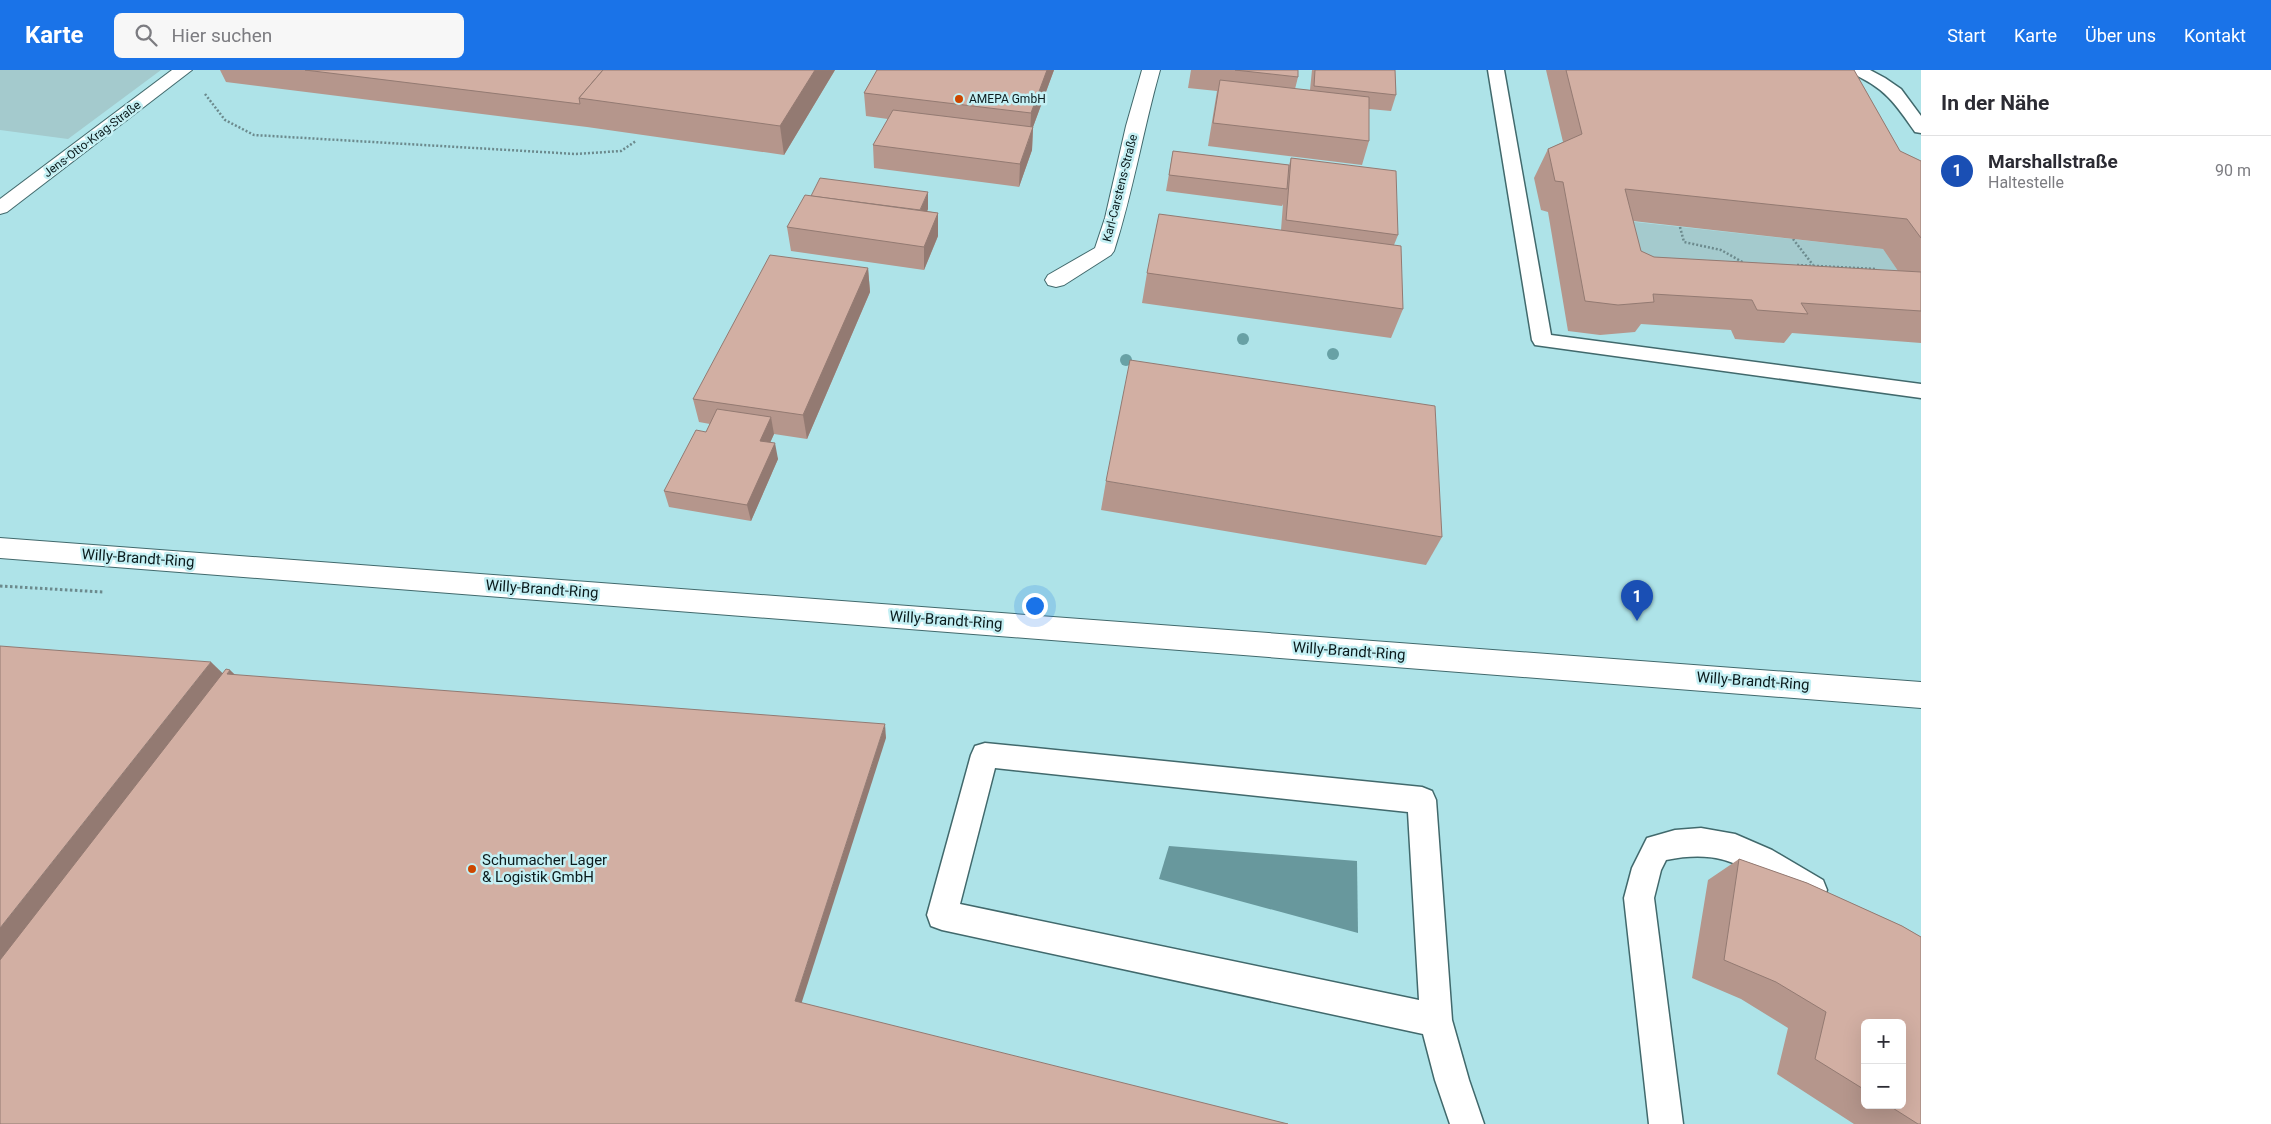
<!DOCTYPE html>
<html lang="de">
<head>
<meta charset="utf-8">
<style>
  body { margin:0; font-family:Roboto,sans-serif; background:#f7f7f7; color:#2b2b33 }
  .controls { position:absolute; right:15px; bottom:15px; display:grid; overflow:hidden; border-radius:8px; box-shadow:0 5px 20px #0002 }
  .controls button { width:45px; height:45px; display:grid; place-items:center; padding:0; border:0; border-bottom:1px solid #e1e1e2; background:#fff; color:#2b2b33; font:25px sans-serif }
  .you { position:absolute; left:1034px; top:535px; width:18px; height:18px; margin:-12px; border:4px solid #fff; border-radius:50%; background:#1a73e8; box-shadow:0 0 0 8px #1a73e833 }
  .badge { display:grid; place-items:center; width:32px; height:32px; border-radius:50%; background:#1a73e8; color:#fff; font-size:16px; font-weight:700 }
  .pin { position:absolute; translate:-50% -41px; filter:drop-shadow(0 1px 2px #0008) }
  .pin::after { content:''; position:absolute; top:26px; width:18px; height:15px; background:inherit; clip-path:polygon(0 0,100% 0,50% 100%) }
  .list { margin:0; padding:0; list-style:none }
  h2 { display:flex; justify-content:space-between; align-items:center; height:65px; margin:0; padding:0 20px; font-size:21px }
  h2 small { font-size:16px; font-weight:400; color:#7c7c81 }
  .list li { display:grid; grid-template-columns:32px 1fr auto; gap:15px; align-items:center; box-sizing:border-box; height:70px; padding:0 20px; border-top:1px solid #e1e1e2 }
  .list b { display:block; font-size:19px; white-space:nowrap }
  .list p { margin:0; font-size:16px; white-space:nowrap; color:#7c7c81 }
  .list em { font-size:16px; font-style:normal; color:#7c7c81 }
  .icon { flex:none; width:28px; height:28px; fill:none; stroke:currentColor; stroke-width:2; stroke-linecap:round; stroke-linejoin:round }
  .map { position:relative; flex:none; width:1921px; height:1054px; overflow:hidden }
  header { display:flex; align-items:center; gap:30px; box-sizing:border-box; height:70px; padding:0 25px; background:#1a73e8; color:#fff }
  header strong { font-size:24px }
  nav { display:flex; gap:28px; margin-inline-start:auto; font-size:18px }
  .search { width:350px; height:45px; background:#f7f7f7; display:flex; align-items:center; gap:12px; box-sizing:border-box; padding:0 18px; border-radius:8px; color:#7c7c81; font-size:19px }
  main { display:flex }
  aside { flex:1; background:#fff }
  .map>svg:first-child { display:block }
  .built { fill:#aee3e8; fill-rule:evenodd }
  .green { fill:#a4cacd }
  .water { fill:#68989d }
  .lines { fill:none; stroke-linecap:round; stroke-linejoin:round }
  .lane-casing { stroke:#41696c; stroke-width:3 }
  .street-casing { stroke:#41696c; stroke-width:2 }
  .secondary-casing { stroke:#41696c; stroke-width:2 }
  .path-far1 { stroke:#6c8a8d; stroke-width:2.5; stroke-dasharray:2 2; stroke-linecap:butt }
  .path { stroke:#6c8a8d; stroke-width:3; stroke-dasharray:2.5 2.5; stroke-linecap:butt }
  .lane { fill:#fff; fill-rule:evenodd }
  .street { fill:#fff; fill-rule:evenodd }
  .secondary { fill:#fff; fill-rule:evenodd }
  .tree { fill:#68a1a5 }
  .wall { fill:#b5968c; fill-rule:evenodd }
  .shaded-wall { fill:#937a72 }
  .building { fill:#d2afa3; stroke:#937a72 }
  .poi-dot { fill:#cc4700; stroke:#c5f0f4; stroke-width:2 }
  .labels { text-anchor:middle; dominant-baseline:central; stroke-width:5; stroke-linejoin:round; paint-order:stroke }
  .far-poi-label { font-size:12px; fill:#0b1b1d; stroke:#c5f0f4; text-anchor:start }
  .far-street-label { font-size:12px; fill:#0b1b1d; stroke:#c5f0f4 }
  .street-label { font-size:15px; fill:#0b1b1d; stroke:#c5f0f4 }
  .poi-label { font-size:15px; fill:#0b1b1d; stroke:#c5f0f4; text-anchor:start }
</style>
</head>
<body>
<header>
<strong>Karte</strong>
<div class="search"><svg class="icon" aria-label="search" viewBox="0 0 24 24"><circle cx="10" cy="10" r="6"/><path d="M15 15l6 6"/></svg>Hier suchen</div>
<nav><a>Start</a><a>Karte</a><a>Über uns</a><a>Kontakt</a></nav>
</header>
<main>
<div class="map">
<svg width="1921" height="1054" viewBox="0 0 1921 1054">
  <rect width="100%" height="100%" fill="#c5f0f4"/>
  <path class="built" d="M0,0H1921V1054H0ZM1865,953H1902V1035H1865Z"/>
  <g class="green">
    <polygon points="0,0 161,0 68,69 0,60"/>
    <polygon points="1608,149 1883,179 1920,233 1636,216"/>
  </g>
  <polygon class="water" points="1169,776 1357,791 1358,863 1159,809"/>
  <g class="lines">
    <defs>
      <g id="lane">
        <polygon points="1488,0 1504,0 1551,265 1921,314 1921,328 1535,275 1532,270"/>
        <path d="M1849,0H1870L1885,8L1901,19L1921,46V63L1915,62C1895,33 1885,18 1851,3Z"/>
        <path d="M985,673L1422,717L1432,721L1436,730L1452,950L1469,1010L1484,1054H1450L1435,1010L1423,964L942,860L931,856L927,845L971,685L975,676ZM995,698L1408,742L1419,930L960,834Z"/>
        <path d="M1701,758L1735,764L1772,780L1823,810L1827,820L1823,830L1812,835C1753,811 1739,775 1666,790L1661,800L1654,828L1683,1054H1649L1624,828L1632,798L1647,768L1675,760Z"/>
      </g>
      <g id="street">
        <polygon points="172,0 192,0 7,142 0,144 0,129"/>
        <path d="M1142,0H1160C1143,60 1133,122 1114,181L1111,185L1064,215L1056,217L1048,215L1045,210L1048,205L1095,178L1105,148L1126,56Z"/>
      </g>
      <polygon id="secondary" points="0,468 1921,612 1921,638 0,488"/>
    </defs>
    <use href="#lane" class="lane-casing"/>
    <use href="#street" class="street-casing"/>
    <use href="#secondary" class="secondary-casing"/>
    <g class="path-far1">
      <polyline points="205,24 225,50 254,65 576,84 621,81 636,71"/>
      <polyline points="1680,157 1684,172 1721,180 1746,194"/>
      <polyline points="1793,169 1813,195"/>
      <polyline points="1797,195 1877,199"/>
    </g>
    <polyline class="path" points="0,516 103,522"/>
    <use href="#lane" class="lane"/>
    <use href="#street" class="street"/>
    <use href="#secondary" class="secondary"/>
  </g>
  <g class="tree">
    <circle cx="1243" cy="269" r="6"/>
    <circle cx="1333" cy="284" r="6"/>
    <circle cx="1126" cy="290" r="6"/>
  </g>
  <g class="wall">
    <polygon points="220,0 835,0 784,85 587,57 226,12"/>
    <polygon points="877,0 1054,0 1033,57 1032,80 1019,117 874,98 873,75 888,49 866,46 864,23"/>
    <polygon points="1191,0 1298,0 1298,7 1295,19 1310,20 1312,0 1395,0 1396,25 1391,41 1369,39 1369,71 1362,95 1208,76 1217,21 1188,18"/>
    <path d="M1546,0H1854L1900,81L1921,91V273L1792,263L1784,273L1735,269L1731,260L1641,254L1635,262L1600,265L1568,261L1548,142L1541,140L1534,108L1548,79L1563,72ZM1633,151L1883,179L1898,201L1654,187L1641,181Z"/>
    <polygon points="1173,81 1289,95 1291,88 1398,165 1394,175 1403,239 1391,268 1142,233 1147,203 1281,160 1283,134 1282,136 1166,121"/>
    <polygon points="928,139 927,141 938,143 938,166 924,200 791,181 787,157"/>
    <polygon points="868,198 870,222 807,369 774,364 770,372 778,389 751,451 669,437 664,421 706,362 710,354 699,352 693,329"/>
    <polygon points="1106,411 1442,467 1426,495 1101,440"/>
    <path d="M1739,789L1807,813L1902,856L1921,867V1054H1854L1777,1004L1788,958L1741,929L1692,908L1708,810ZM1865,953H1902V1035H1865Z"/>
  </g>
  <g class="shaded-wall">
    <polygon points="815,0 835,0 784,85 780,56"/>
    <polygon points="1047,0 1054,0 1033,57 1032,80 1019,117 1020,94 1030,67 1031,43"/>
    <polygon points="928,122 928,139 918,164 917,147"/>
    <polygon points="938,143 938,166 924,200 924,177"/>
    <polygon points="868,198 870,222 807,369 803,345"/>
    <polygon points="771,347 774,364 764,387 760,371"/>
    <polygon points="775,373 778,389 751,451 747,435"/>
    <polygon points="211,592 238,618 0,931 0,858"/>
    <polygon points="230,600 245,614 227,604"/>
    <polygon points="885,654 886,668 799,941 795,931"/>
  </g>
  <g class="building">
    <polygon points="305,0 603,0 579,28 580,34"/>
    <polygon points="603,0 815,0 780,56 579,28"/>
    <polygon points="877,0 1047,0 1031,43 864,23"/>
    <polygon points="1235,0 1298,0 1298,7"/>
    <polygon points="1315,0 1395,0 1396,25 1314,16"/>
    <polygon points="1566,0 1854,0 1900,81 1921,91 1921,168 1907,149 1625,119 1641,181 1654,187 1921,202 1921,241 1801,233 1808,244 1757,240 1752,230 1653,224 1654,232 1618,235 1585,231 1563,112 1555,111 1548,79 1582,64"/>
    <polygon points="1220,10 1369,27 1369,71 1213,53"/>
    <polygon points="893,40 1033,57 1020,94 873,75"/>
    <polygon points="1173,81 1289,95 1287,119 1169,105"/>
    <polygon points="1291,88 1396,101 1398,165 1286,150"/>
    <polygon points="820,108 928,122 920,140 811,126"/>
    <polygon points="805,125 938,143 924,177 787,157"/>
    <polygon points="1159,144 1401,176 1403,239 1147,203"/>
    <polygon points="770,185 868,198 803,345 693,329"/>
    <polygon points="1130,290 1435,336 1442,467 1106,411"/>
    <polygon points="717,339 771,347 760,371 775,373 747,435 664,421 696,360 706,362"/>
    <polygon points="0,576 211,592 0,858"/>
    <polygon points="226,599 230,600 227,604 885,654 795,931 1288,1054 0,1054 0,890"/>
    <polygon points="1739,789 1807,813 1902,856 1921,867 1921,1054 1918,1054 1888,1035 1902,1035 1902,953 1865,953 1865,1020 1815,989 1826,942 1776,912 1724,890"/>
  </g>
  <g class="poi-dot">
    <circle cx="959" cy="29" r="5"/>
    <circle cx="472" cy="799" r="5"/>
  </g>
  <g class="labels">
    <g class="far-poi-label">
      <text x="969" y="29">AMEPA GmbH</text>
    </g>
    <g class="far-street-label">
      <text transform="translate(92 69) rotate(-37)">Jens-Otto-Krag-Straße</text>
      <text transform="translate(1120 118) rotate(-76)">Karl-Carstens-Straße</text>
    </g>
    <g class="street-label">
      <text transform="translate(138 488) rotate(4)">Willy-Brandt-Ring</text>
      <text transform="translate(542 519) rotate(4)">Willy-Brandt-Ring</text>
      <text transform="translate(946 550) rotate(4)">Willy-Brandt-Ring</text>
      <text transform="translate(1349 581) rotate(4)">Willy-Brandt-Ring</text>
      <text transform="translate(1753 611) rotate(4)">Willy-Brandt-Ring</text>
    </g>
    <g class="poi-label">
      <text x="482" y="790">Schumacher Lager<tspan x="482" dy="17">&amp; Logistik GmbH</tspan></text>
    </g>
  </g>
</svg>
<div class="controls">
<button>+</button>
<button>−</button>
</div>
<div class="you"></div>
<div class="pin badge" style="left:1637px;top:551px;background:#1a4fb4">1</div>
</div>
<aside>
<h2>In der Nähe<small></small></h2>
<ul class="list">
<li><span class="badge" style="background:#1a4fb4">1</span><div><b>Marshallstraße</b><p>Haltestelle</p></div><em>90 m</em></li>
</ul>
</aside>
</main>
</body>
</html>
